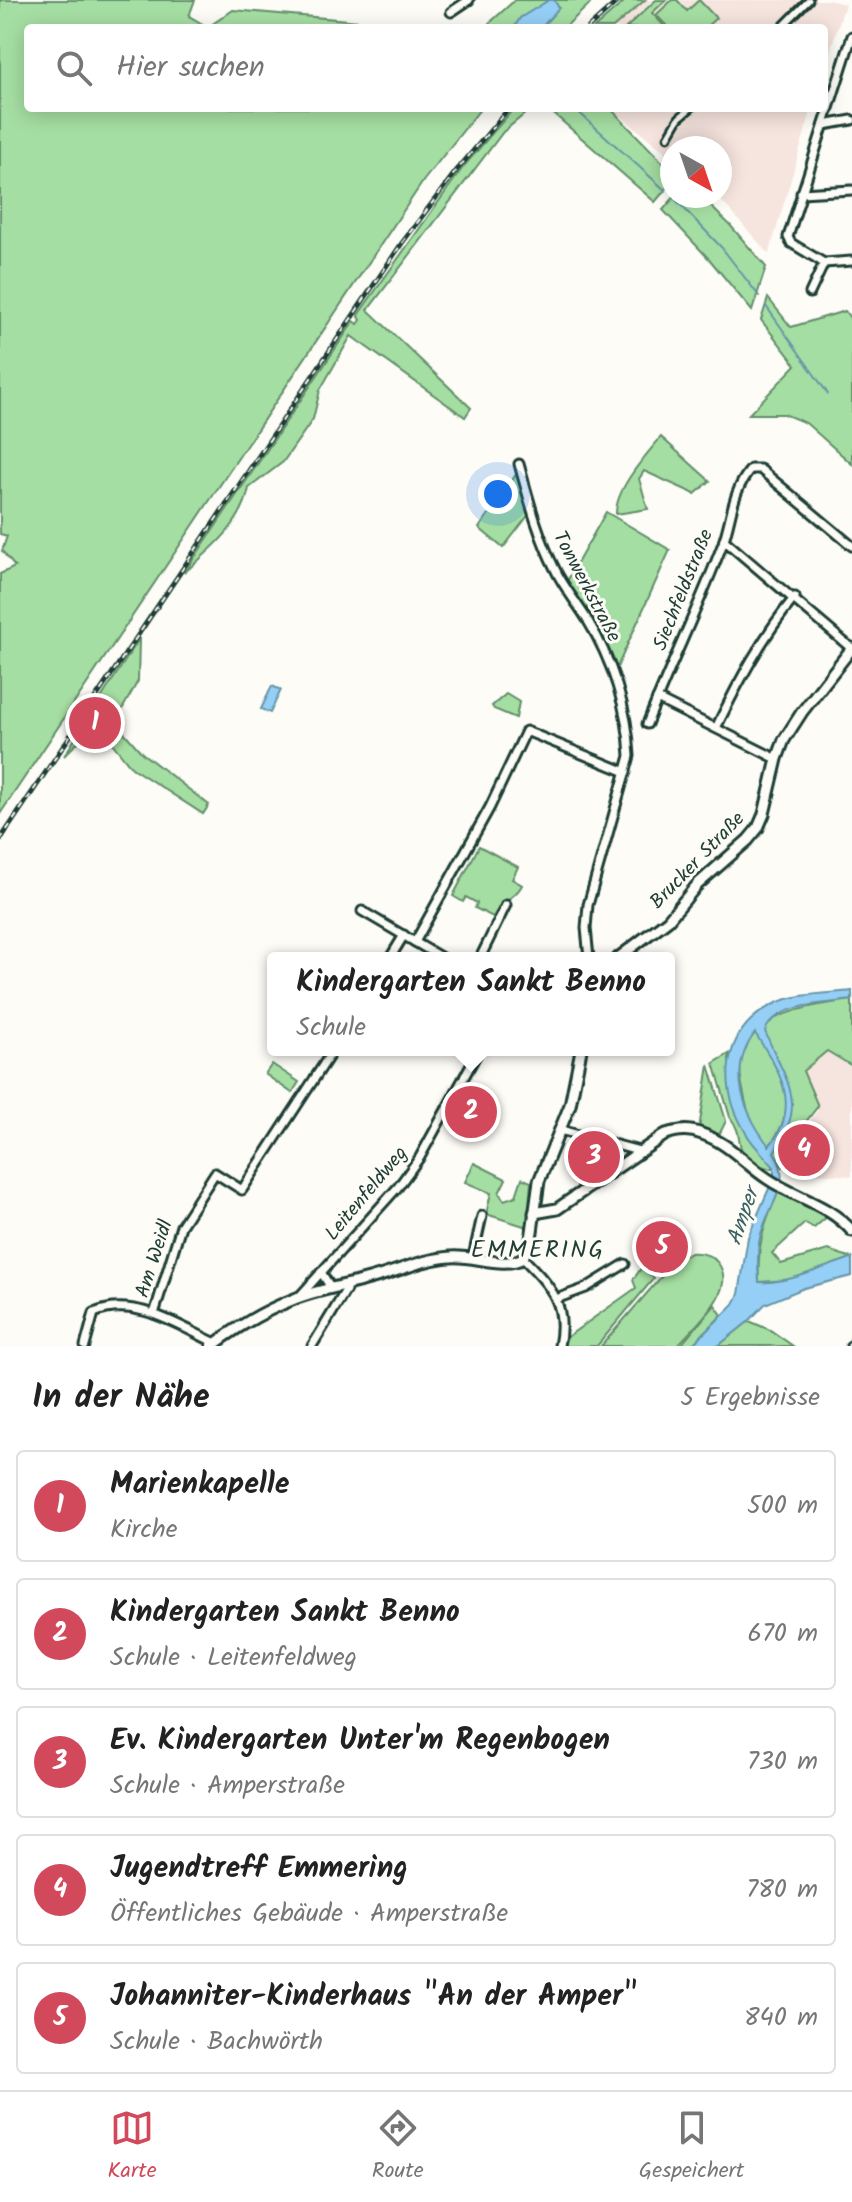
<!DOCTYPE html>
<html lang="de">
<head>
<meta charset="utf-8">
<style>
  body { margin:0; font-family:Kalam,sans-serif; background:#f2f2f2; color:#222 }
  .compass { position:absolute; left:660px; top:136px; width:72px; height:72px; border-radius:50%; background:#fff; box-shadow:0 4px 20px #0003; rotate:140deg }
  .you { position:absolute; left:498px; top:494px; width:28px; height:28px; margin:-20px; border:6px solid #fff; border-radius:50%; background:#1a73e8; box-shadow:0 0 0 12px #1a73e833 }
  .badge { display:grid; place-items:center; width:52px; height:52px; border-radius:50%; background:#d1495b; color:#fff; font-size:26px; font-weight:700 }
  .pin { position:absolute; translate:-50% -50%; border:4px solid #fff; box-shadow:0 2px 8px #0006 }
  .popup { position:absolute; left:267px; top:952px; width:408px; height:104px; box-sizing:border-box; display:grid; place-content:center; border-radius:8px; background:#fff; filter:drop-shadow(0 2px 6px #0005); font-size:26px; white-space:nowrap; color:#767676 }
  .popup b { font-size:30px; color:#222 }
  .popup::after { content:''; position:absolute; left:50%; top:100%; margin-left:-16px; border:16px solid transparent; border-top-color:#fff }
  .list { margin:0; padding:0; list-style:none }
  h2 { display:flex; justify-content:space-between; align-items:center; height:104px; margin:0; padding:0 32px; font-size:34px }
  h2 small { font-size:26px; font-weight:400; color:#767676 }
  .list li { display:grid; grid-template-columns:52px 1fr auto; gap:24px; align-items:center; box-sizing:border-box; height:112px; margin:0 16px 16px; padding:0 16px; border:2px solid #e0e0e0; border-radius:8px }
  .list b { display:block; font-size:30px; white-space:nowrap }
  .list p { margin:0; font-size:26px; white-space:nowrap; color:#767676 }
  .list em { font-size:26px; font-style:normal; color:#767676 }
  .icon { flex:none; width:44px; height:44px; fill:none; stroke:currentColor; stroke-width:2; stroke-linecap:round; stroke-linejoin:round }
  .map { position:relative; flex:none; width:852px; height:1346px; overflow:hidden }
  .search { position:absolute; background:#fff; box-shadow:0 4px 20px #0003; left:24px; right:24px; top:24px; height:88px; display:flex; align-items:center; gap:20px; box-sizing:border-box; padding:0 28px; border-radius:8px; color:#767676; font-size:30px }
  .sheet { height:744px; background:#fff }
  nav { display:flex; justify-content:space-around; align-items:center; box-sizing:border-box; height:112px; border-top:2px solid #e0e0e0; background:#fff; font-size:22px; color:#767676 }
  nav a { display:grid; justify-items:center; gap:4px }
  nav .on { color:#d1495b }
  .map>svg:first-child { display:block }
  .built { fill:#f6e4de }
  .green { fill:#a5dea2; stroke:#628e6b; stroke-width:2 }
  .water { fill:#96cff6; stroke:#6695a8; stroke-width:2; fill-rule:evenodd }
  .lines { fill:none; stroke-linecap:round; stroke-linejoin:round }
  .stream { stroke:#6695a8; stroke-width:2 }
  .pedestrian-casing { stroke:#1f3d34; stroke-width:11 }
  .minor-casing { stroke:#1f3d34; stroke-width:13 }
  .tertiary-casing { stroke:#1f3d34; stroke-width:15 }
  .pedestrian { stroke:#fdfcf7; stroke-width:5 }
  .minor { stroke:#fdfcf7; stroke-width:7 }
  .tertiary { stroke:#fdfcf7; stroke-width:9 }
  .rail-casing { stroke:#1f3d34; stroke-width:5 }
  .rail { stroke:#fdfcf7; stroke-width:2; stroke-dasharray:6; stroke-linecap:butt }
  .labels { text-anchor:middle; dominant-baseline:central; stroke-width:6; stroke-linejoin:round; paint-order:stroke }
  .street-label { font-size:20px; fill:#1f3d34; stroke:#fdfcf7 }
  .water-label { font-size:22px; font-style:italic; fill:#3d6264; stroke:#fdfcf7 }
  .quarter-label { font-size:24px; letter-spacing:2px; fill:#1f3d34; stroke:#fdfcf7 }
</style>
</head>
<body>
<div class="map">
<svg width="852" height="1346" viewBox="0 0 852 1346">
  <rect width="100%" height="100%" fill="#fdfcf7"/>
  <filter id="ink" filterUnits="userSpaceOnUse"><feTurbulence type="fractalNoise" baseFrequency=".0125" numOctaves="2"/><feDisplacementMap in="SourceGraphic" scale="16" xChannelSelector="R" yChannelSelector="G"/><feConvolveMatrix kernelMatrix="1 2 1 2 8 2 1 2 1" color-interpolation-filters="sRGB"/></filter>
  <g filter="url(#ink)">
    <g class="built">
      <polygon points="645,0 828,0 845,4 824,70 824,28 613,28"/>
      <polygon points="610,108 812,108 769,254 717,196 720,196 720,148 672,148 672,157"/>
      <polygon points="827,1052 852,1068 852,1176 814,1173 794,1155 792,1147 819,1108 804,1071"/>
      <polygon points="463,1084 498,1102 479,1139 444,1122"/>
      <polygon points="667,1232 682,1240 654,1275 635,1257 661,1234"/>
    </g>
    <g class="green">
      <polygon points="0,0 195,0 189,16 208,27 233,10 381,23 379,28 28,28 28,108 481,108 424,180 0,814 0,574 15,567 2,551 7,536 0,534"/>
      <polygon points="515,0 594,0 564,28 484,28"/>
      <polygon points="626,0 645,0 613,28 594,28"/>
      <polygon points="656,0 666,0 652,13 666,28 626,28"/>
      <polygon points="672,0 677,0 687,11 699,0 716,18 705,28 669,28 656,15"/>
      <path d="M514,108H532L503,132L368,310L471,408L465,417L351,336L320,390L313,419L283,462L249,488C242,525 211,549 184,573L354,321L358,324L361,320L358,315L464,166Z"/>
      <polygon points="547,108 610,108 672,172 672,182 655,202"/>
      <polygon points="675,196 700,196 730,225 766,267 752,311 710,260 663,210"/>
      <polygon points="768,298 791,327 845,311 852,321 852,464 806,423 784,414 749,414 796,365 761,320"/>
      <path d="M661,437L710,481L695,494L644,471L639,479L648,509L616,514C615,489 646,455 661,437Z"/>
      <polygon points="517,473 530,513 503,548 479,528"/>
      <polygon points="606,512 670,550 615,672 605,645 566,583"/>
      <polygon points="139,639 138,681 115,722 142,753 209,805 203,814 132,768 104,733 91,729 64,756"/>
      <polygon points="506,694 519,702 516,718 494,709 492,706"/>
      <path d="M479,846L518,867L512,879L522,885C515,899 502,899 493,917L475,908L477,903L466,897L463,902L453,896Z"/>
      <path d="M852,1000V1066L827,1051L803,1071L818,1106L788,1145L790,1159L783,1167C775,1152 763,1141 754,1126C747,1114 745,1099 742,1085C728,1016 803,1007 852,1000Z"/>
      <path d="M729,1054V1081L774,1167L771,1169C725,1156 750,1143 730,1117L714,1063Z"/>
      <polygon points="272,1064 299,1082 292,1093 265,1074"/>
      <polygon points="709,1065 726,1121 718,1137 699,1129"/>
      <polygon points="474,1163 506,1179 499,1193 504,1200 516,1196 522,1178 531,1182 527,1227 486,1214 491,1193 465,1182"/>
      <path d="M778,1193L829,1215L814,1228L805,1223L772,1253L781,1264L828,1250L852,1258L789,1280L759,1282C757,1246 763,1226 778,1193Z"/>
      <path d="M690,1253C701,1252 711,1254 718,1263C739,1290 693,1327 677,1346H601L675,1261Z"/>
      <polygon points="642,1267 654,1278 597,1346 563,1346 567,1337 636,1288 633,1280"/>
      <polygon points="715,1305 722,1315 691,1346 680,1346"/>
      <polygon points="749,1321 770,1330 793,1346 718,1346"/>
    </g>
    <g class="water">
      <polygon points="549,0 554,0 559,8 542,27 514,28 520,18"/>
      <polygon points="272,686 281,690 270,713 261,709"/>
      <path d="M852,991V1000C826,1004 776,1003 765,1031C784,1080 810,1101 774,1152C796,1186 764,1207 759,1243C757,1256 758,1270 759,1282C790,1284 822,1267 852,1258V1276L804,1288L765,1304L749,1321L718,1346H691L734,1304L739,1294L748,1237L774,1177V1167C765,1156 753,1146 746,1133C718,1087 721,1032 772,1005C795,993 827,994 852,991ZM755,1033C779,1070 803,1106 769,1146C743,1112 727,1070 755,1033Z"/>
    </g>
    <g class="lines">
      <g class="stream">
        <polyline points="574,108 666,191"/>
        <polyline points="674,198 722,248 759,296"/>
        <polyline points="766,306 828,394"/>
      </g>
      <defs>
        <g id="pedestrian">
          <polyline points="781,28 809,0"/>
          <polyline points="668,137 679,118 691,108"/>
        </g>
        <g id="minor">
          <polyline points="451,12 469,0"/>
          <polyline points="852,36 788,237 791,243 824,263 852,261"/>
          <polyline points="824,125 852,120"/>
          <polyline points="801,193 852,190"/>
          <polyline points="810,293 824,263"/>
          <path d="M519,464C529,500 538,536 555,569C564,588 578,604 588,621C612,660 628,710 630,756L588,905L586,928L589,958"/>
          <polyline points="724,540 851,648"/>
          <polyline points="657,699 777,759"/>
          <path d="M647,724C671,663 700,604 723,543C732,517 732,491 751,469H760L852,546"/>
          <path d="M716,728C739,681 762,637 795,597"/>
          <polyline points="362,911 442,958"/>
          <polyline points="415,942 490,807 526,731 626,772"/>
          <polyline points="390,958 404,935"/>
          <polyline points="480,958 506,905"/>
          <polyline points="560,1130 639,1151"/>
          <polyline points="473,1257 482,1216"/>
          <path d="M523,1258C550,1286 568,1303 559,1346"/>
          <polyline points="321,1272 331,1288"/>
          <polyline points="299,1297 398,1187 420,1157 479,1050"/>
          <polyline points="556,1299 586,1288 625,1264"/>
          <polyline points="154,1314 181,1226 215,1173 242,1190 333,1050"/>
          <path d="M85,1346L94,1313C135,1295 180,1327 216,1343"/>
          <polyline points="312,1346 346,1290 347,1284"/>
          <polyline points="851,1346 852,1345"/>
        </g>
        <g id="tertiary">
          <polyline points="618,958 668,920 698,884 748,840 758,828 764,814 777,759 784,740 802,712 852,648"/>
          <path d="M534,1213L557,1209L666,1134C679,1130 689,1129 702,1134C729,1143 745,1164 768,1179C796,1198 830,1205 852,1231"/>
          <path d="M212,1346C237,1327 268,1309 297,1298C321,1289 345,1286 369,1279C397,1272 422,1259 451,1257C474,1255 504,1269 523,1258L531,1239L539,1181L570,1105L581,1050"/>
        </g>
      </defs>
      <use href="#pedestrian" class="pedestrian-casing"/>
      <use href="#minor" class="minor-casing"/>
      <use href="#tertiary" class="tertiary-casing"/>
      <use href="#pedestrian" class="pedestrian"/>
      <use href="#minor" class="minor"/>
      <use href="#tertiary" class="tertiary"/>
      <defs>
        <g id="rail">
          <polyline points="588,28 619,0"/>
          <polyline points="0,840 402,243 457,170 509,108"/>
        </g>
      </defs>
      <use href="#rail" class="rail-casing"/>
      <use href="#rail" class="rail"/>
    </g>
  </g>
  <g class="labels">
    <g class="street-label">
      <text transform="translate(586 587) rotate(62)">Tonwerkstraße</text>
      <text transform="translate(684 590) rotate(-68)">Siechfeldstraße</text>
      <text transform="translate(698 861) rotate(-46)">Brucker Straße</text>
      <text transform="translate(367 1194) rotate(-50)">Leitenfeldweg</text>
      <text transform="translate(155 1259) rotate(-72)">Am Weidl</text>
    </g>
    <g class="water-label">
      <text transform="translate(744 1217) rotate(-71)">Amper</text>
    </g>
    <g class="quarter-label">
      <text x="538" y="1250">EMMERING</text>
    </g>
  </g>
</svg>
<svg class="compass" viewBox="-18 -18 36 36"><path d="M0-13l5 13h-10z" fill="#e53935"/><path d="M0 13l5-13h-10z" fill="#767676"/></svg>
<div class="you"></div>
<div class="pin badge" style="left:95px;top:723px">1</div>
<div class="pin badge" style="left:471px;top:1112px">2</div>
<div class="popup"><b>Kindergarten Sankt Benno</b>Schule</div>
<div class="pin badge" style="left:594px;top:1157px">3</div>
<div class="pin badge" style="left:804px;top:1150px">4</div>
<div class="pin badge" style="left:662px;top:1247px">5</div>
<div class="search"><svg class="icon" aria-label="search" viewBox="0 0 24 24"><circle cx="10" cy="10" r="6"/><path d="M15 15l6 6"/></svg>Hier suchen</div>
</div>
<section class="sheet">
<h2>In der Nähe<small>5 Ergebnisse</small></h2>
<ul class="list">
<li><span class="badge">1</span><div><b>Marienkapelle</b><p>Kirche</p></div><em>500 m</em></li>
<li><span class="badge">2</span><div><b>Kindergarten Sankt Benno</b><p>Schule · Leitenfeldweg</p></div><em>670 m</em></li>
<li><span class="badge">3</span><div><b>Ev. Kindergarten Unter'm Regenbogen</b><p>Schule · Amperstraße</p></div><em>730 m</em></li>
<li><span class="badge">4</span><div><b>Jugendtreff Emmering</b><p>Öffentliches Gebäude · Amperstraße</p></div><em>780 m</em></li>
<li><span class="badge">5</span><div><b>Johanniter-Kinderhaus &quot;An der Amper&quot;</b><p>Schule · Bachwörth</p></div><em>840 m</em></li>
</ul>
</section>
<nav>
<a class="on"><svg class="icon" aria-label="map" viewBox="0 0 24 24"><path d="M3 6l6-2 6 2 6-2v14l-6 2-6-2-6 2zM9 4v14M15 6v14"/></svg>Karte</a>
<a><svg class="icon" aria-label="directions" viewBox="0 0 24 24"><path d="M12 3l9 9-9 9-9-9zM9 14v-3h6M13 9l2 2-2 2"/></svg>Route</a>
<a><svg class="icon" aria-label="saved" viewBox="0 0 24 24"><path d="M7 4h10v16l-5-4-5 4z"/></svg>Gespeichert</a>
</nav>
</body>
</html>
